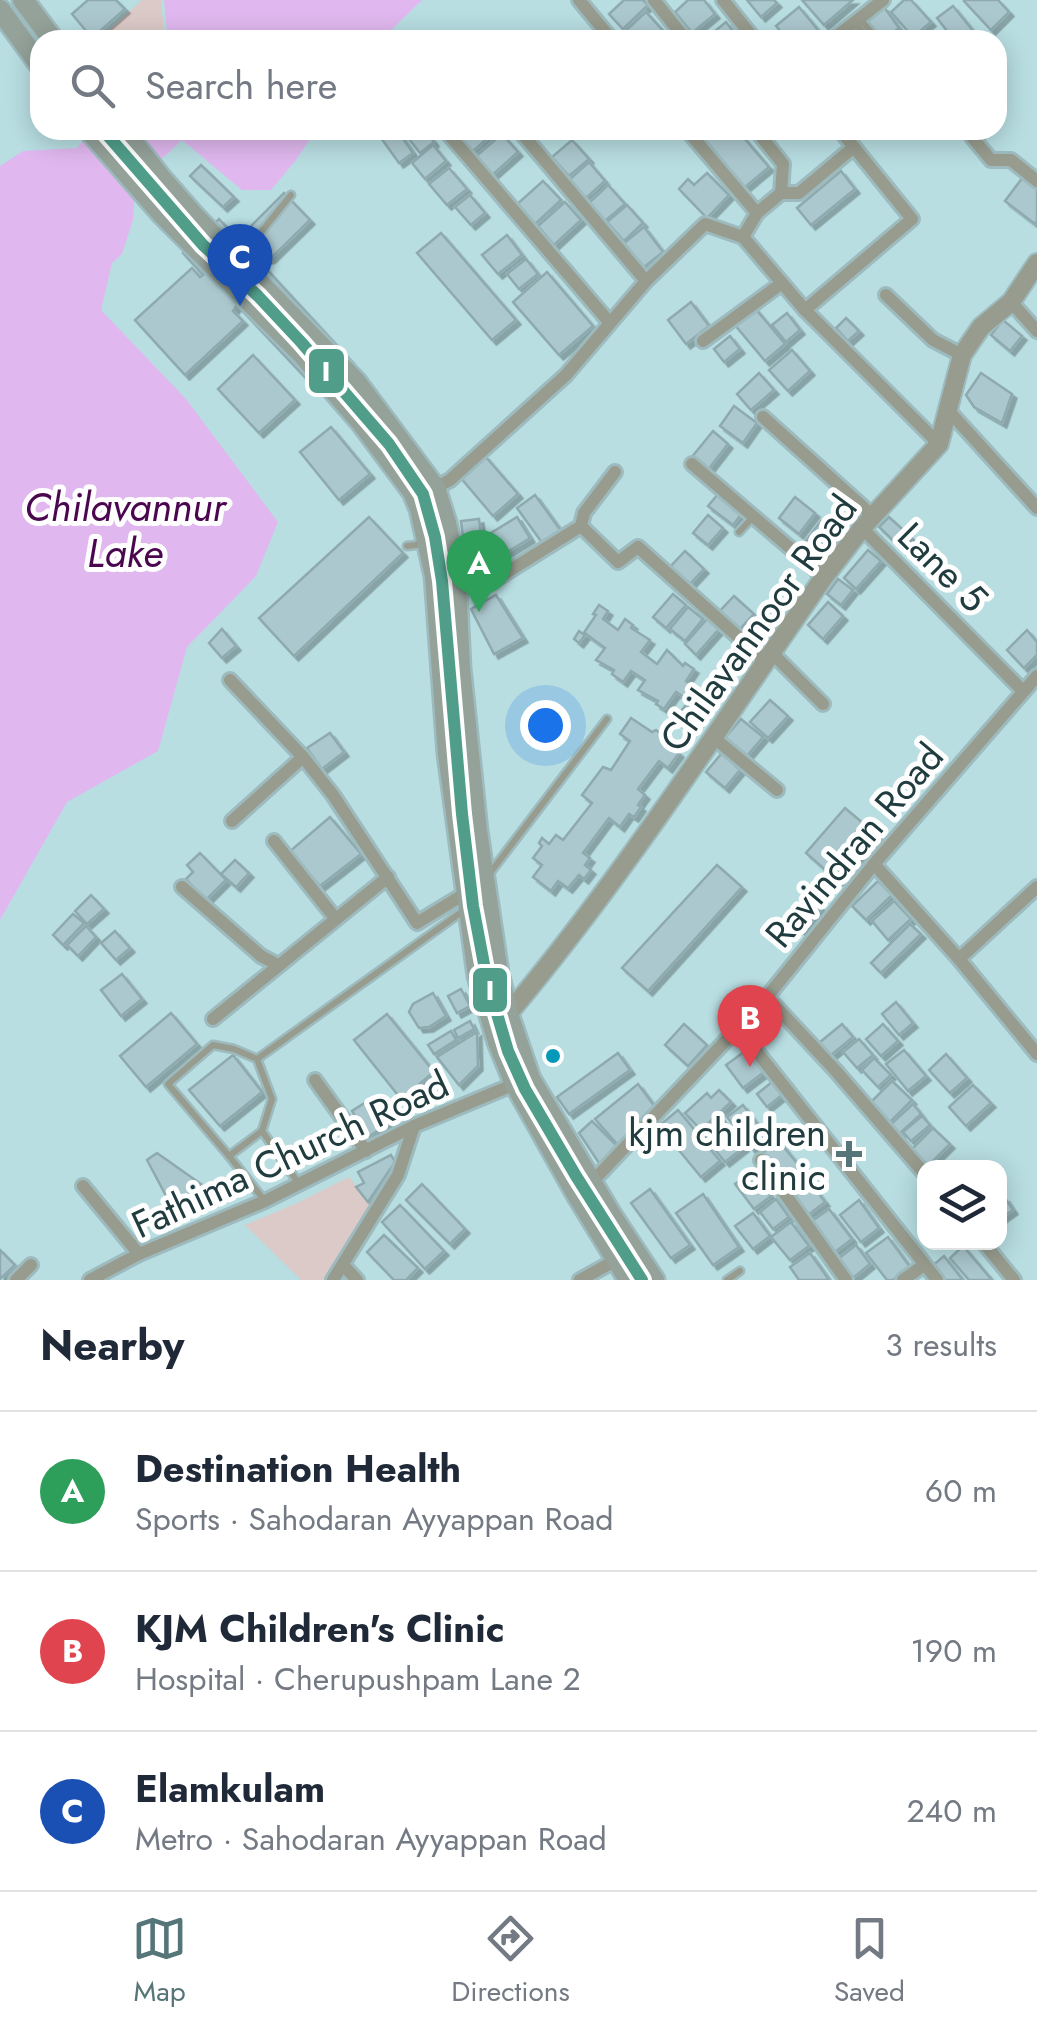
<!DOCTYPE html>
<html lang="en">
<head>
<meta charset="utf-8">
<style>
  body { margin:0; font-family:Jost,sans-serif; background:#f2f2f3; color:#1f2937 }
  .controls { position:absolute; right:30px; bottom:30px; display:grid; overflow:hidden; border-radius:20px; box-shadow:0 5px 25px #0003 }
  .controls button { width:90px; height:90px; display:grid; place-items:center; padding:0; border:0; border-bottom:2px solid #e0e1e3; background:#fff; color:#1f2937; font:50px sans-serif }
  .you { position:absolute; left:545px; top:725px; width:35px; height:35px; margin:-25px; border:8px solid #fff; border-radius:50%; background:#1a73e8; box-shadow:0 0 0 15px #1a73e833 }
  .badge { display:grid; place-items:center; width:65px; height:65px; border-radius:50%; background:#557578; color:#fff; font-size:32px; font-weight:700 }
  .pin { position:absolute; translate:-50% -82px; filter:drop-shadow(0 2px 5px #0008) }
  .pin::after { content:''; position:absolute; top:52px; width:35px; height:30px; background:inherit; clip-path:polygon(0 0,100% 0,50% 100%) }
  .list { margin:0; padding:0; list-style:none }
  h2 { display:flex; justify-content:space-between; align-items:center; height:130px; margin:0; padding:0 40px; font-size:42px }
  h2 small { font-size:32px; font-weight:400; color:#747a83 }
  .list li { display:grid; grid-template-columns:65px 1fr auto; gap:30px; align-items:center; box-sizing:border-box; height:160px; padding:0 40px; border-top:2px solid #e0e1e3 }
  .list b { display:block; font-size:38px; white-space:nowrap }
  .list p { margin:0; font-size:32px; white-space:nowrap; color:#747a83 }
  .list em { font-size:32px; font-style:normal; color:#747a83 }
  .icon { flex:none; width:55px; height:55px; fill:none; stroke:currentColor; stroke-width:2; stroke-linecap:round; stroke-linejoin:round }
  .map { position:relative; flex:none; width:1037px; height:1280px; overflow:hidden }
  .search { position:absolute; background:#fff; box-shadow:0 5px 25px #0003; left:30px; right:30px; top:30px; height:110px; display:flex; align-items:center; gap:25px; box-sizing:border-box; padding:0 35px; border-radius:30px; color:#747a83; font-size:38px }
  .sheet { height:610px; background:#fff }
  nav { display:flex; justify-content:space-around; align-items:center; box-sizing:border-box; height:140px; border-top:2px solid #e0e1e3; background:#fff; font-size:28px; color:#747a83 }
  nav a { display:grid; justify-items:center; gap:5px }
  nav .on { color:#557578 }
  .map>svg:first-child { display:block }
  .green { fill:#dbcac8 }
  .water { fill:#e0b8ef }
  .building { fill:#acc8cf; stroke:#8eaaaf; stroke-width:2.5; filter:url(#shadow) }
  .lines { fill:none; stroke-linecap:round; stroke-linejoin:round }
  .service-casing { stroke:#9dbbbe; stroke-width:11 }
  .minor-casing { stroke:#9dbbbe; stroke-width:18 }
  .tertiary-casing { stroke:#9dbbbe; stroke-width:22 }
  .primary-casing { stroke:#9dbbbe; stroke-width:25 }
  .service { stroke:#989c8e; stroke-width:6 }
  .minor { stroke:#989c8e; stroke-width:12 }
  .tertiary { stroke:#989c8e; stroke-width:18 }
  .primary { stroke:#94a29a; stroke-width:20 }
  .metro-1-casing { stroke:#fefefe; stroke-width:20 }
  .metro-1 { stroke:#509e8a; stroke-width:12 }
  .bus-dot { fill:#0599b9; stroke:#fefefe; stroke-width:4 }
  .poi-dot { fill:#557578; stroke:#fefefe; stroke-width:4 }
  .labels { text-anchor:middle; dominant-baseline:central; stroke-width:10; stroke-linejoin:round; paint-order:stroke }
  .street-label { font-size:38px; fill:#203c3f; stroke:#fefefe }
  .poi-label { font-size:38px; fill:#203c3f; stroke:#fefefe; text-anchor:end }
  .water-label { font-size:40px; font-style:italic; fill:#4a064e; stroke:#fefefe }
  .line-badge { stroke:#fefefe; stroke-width:4 }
  .badge-label { font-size:28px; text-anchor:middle; font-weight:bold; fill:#fff }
</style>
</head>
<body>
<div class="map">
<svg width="1037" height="1280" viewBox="0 0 1037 1280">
  <defs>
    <filter id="shadow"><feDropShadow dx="4.5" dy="4.5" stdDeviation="0" flood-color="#0004"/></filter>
  </defs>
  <rect width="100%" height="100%" fill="#b8dee2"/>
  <g class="green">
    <polygon points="142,0 161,0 164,31 156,40 98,40"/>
    <polygon points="349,1177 374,1209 327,1280 301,1280 245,1225 295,1204"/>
  </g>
  <g class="water">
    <polygon points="164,0 422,0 381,40 161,40 167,32"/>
    <polygon points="91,130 316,130 296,160 271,190 242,190 182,140 135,184 133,220 122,254 112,263 101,310 186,399 278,522 256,576 187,647 158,751 67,802 0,920 0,166 23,151 77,148"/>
  </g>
  <g class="building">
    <polygon points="88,0 116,0 125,9 92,38 72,14"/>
    <polygon points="624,0 643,0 648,5 623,29 609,14"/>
    <polygon points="688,0 704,0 715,14 692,33 675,12"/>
    <polygon points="747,0 774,0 777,3 761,17"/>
    <polygon points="802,0 853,0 824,25"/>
    <polygon points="904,0 911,0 931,22 913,37 891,12"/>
    <polygon points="965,0 998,0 1009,12 991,30 964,1"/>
    <polygon points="953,6 978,37 974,40 954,40 937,18"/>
    <polygon points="799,7 818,30 806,40 788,40 776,26"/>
    <polygon points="884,7 899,28 882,40 867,20"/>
    <polygon points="646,12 665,33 657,40 626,40 621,35"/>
    <polygon points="726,22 740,40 704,40"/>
    <polygon points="397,130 413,153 399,163 376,131"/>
    <polygon points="402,130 425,130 434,142 420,153"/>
    <polygon points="461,130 497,130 473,151 457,133"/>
    <polygon points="715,130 737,130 769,167 744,188 703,140"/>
    <polygon points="502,134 518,152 490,177 474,158"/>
    <polygon points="572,140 589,159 569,176 552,157"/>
    <polygon points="433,145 446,161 425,179 412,163"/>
    <polygon points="589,162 605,181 586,198 569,180"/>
    <polygon points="201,165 234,197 223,207 190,176"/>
    <polygon points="449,168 467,189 447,205 429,184"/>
    <polygon points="841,171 855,189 811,225 797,208"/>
    <polygon points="707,173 729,195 707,218 679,189 688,179 694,185"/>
    <polygon points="1023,177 1037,187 1037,221 1035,224 1005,201"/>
    <polygon points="543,181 561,200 533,226 515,206"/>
    <polygon points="608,185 625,204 605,221 589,203"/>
    <polygon points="284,193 310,220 271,258 259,261 350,360 317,390 237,305 233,311 243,321 185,375 135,320 192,268 200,277 203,275 183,253 219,219 241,243 245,232"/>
    <polygon points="470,195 485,213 471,225 455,207"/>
    <polygon points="565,202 581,220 554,245 538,226"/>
    <polygon points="627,205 643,223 624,241 607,222"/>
    <polygon points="644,227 663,252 643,268 623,244"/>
    <polygon points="441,233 516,320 492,340 417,253"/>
    <polygon points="507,235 522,255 498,274 482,255"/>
    <polygon points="526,259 538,274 519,289 507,274"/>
    <polygon points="547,272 593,326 559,355 513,302"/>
    <polygon points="691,302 709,326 686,344 668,320"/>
    <polygon points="754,307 785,344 765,361 734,324"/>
    <polygon points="787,313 800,330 786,342 772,325"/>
    <polygon points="846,318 859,331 848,341 836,328"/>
    <polygon points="1003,320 1022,336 1010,351 991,335"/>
    <polygon points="730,336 740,349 724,362 714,349"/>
    <polygon points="792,350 810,371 788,391 769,370"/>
    <polygon points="253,355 295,400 259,433 218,389"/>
    <polygon points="759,373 774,390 751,410 737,394"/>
    <polygon points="981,373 1012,394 1002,423 974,407 966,395"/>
    <polygon points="734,406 757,423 743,443 720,426"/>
    <polygon points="331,427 370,474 339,500 300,452"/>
    <polygon points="713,431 728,444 707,471 691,458"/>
    <polygon points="485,456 518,494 493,516 460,477"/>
    <polygon points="719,493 743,512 733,525 708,506"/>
    <polygon points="535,495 561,531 543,544 517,508"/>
    <polygon points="795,497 815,513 799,534 779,518"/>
    <polygon points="708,515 723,528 708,545 693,533"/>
    <polygon points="369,517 403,553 294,656 259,618"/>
    <polygon points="517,517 530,538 504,554 491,533"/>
    <polygon points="889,517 911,537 901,548 879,527"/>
    <polygon points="479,519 486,576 468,578 461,521"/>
    <polygon points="821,521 839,534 820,559 802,546"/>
    <polygon points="868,550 881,561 856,589 844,578"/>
    <polygon points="685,551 704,569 688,586 669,568"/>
    <polygon points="838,579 853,590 841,605 827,594"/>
    <polygon points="673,594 686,605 666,628 653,617"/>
    <polygon points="496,595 523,638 494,654 471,609"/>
    <polygon points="734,596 754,614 737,632 717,614"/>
    <polygon points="828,602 843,616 823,639 808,625"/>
    <polygon points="599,605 608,611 603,619 618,630 625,619 633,625 631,628 650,640 641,652 657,664 667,650 683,666 685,663 694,669 686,681 700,692 706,683 719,692 709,705 705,704 697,715 700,718 691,730 680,722 686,714 681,711 686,705 691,707 693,703 676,692 664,709 656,704 658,701 638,690 645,680 631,671 623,682 612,674 614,670 596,660 605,648 586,634 579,643 574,639 579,631 583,634 596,615 593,614"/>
    <polygon points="688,607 703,619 685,641 670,629"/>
    <polygon points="707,619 719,629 696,655 685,644"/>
    <polygon points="222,629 236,646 222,658 209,643"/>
    <polygon points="1027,630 1037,642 1037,655 1024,668 1007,650"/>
    <polygon points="770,700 788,716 768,738 750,722"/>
    <polygon points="631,718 652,732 656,730 665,737 663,741 679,753 668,768 659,761 638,789 645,795 638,805 641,807 634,817 629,814 620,827 609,818 583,853 590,858 585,865 591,870 584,879 579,875 568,888 558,881 551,891 533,877 542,865 533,858 542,846 539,843 542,838 549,844 556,835 563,840 592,803 582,795 603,767 611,770 630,741 620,734"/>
    <polygon points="741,719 763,737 746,757 725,738"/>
    <polygon points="330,733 344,752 322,769 307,748"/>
    <polygon points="722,753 740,770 725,788 706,772"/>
    <polygon points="845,808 877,835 838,881 806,853"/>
    <polygon points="330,817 361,854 320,886 289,852"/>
    <polygon points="200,853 226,880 206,900 186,879 193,872 187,865"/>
    <polygon points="235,860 249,873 236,887 221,874"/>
    <polygon points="717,865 742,887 648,991 622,968"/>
    <polygon points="878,881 892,895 866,920 852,906"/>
    <polygon points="91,895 104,909 87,924 75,911"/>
    <polygon points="809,898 822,908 803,932 790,922"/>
    <polygon points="894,901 911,919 888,940 872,921"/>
    <polygon points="73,914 84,923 63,945 53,935"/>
    <polygon points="910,924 921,934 881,973 871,963"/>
    <polygon points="86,926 96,937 78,956 67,945"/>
    <polygon points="115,931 130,948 116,960 101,943"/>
    <polygon points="122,974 142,999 121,1016 101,990"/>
    <polygon points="461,989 470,1006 457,1013 448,996"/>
    <polygon points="433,993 446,1016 429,1027 419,1028 409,1012 413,1004"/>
    <polygon points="896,1002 913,1023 899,1035 882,1014"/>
    <polygon points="171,1013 197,1044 146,1087 120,1056"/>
    <polygon points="387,1014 434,1072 401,1099 354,1040"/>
    <polygon points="470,1021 474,1029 458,1038 454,1030"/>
    <polygon points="684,1024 707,1045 688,1066 665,1045"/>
    <polygon points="842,1024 853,1037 830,1056 819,1043"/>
    <polygon points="883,1024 898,1041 881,1056 866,1039"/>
    <polygon points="451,1031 456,1040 434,1054 428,1045"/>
    <polygon points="477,1032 478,1066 459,1085 437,1057"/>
    <polygon points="859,1039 873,1055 857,1068 843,1052"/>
    <polygon points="748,1049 764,1072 743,1088 726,1065"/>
    <polygon points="904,1050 926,1076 908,1091 886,1064"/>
    <polygon points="618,1053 630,1070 569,1114 557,1097"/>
    <polygon points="946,1054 967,1078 950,1093 929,1070"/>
    <polygon points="233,1055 262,1092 220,1126 189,1090"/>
    <polygon points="874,1058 891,1075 878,1087 862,1070"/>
    <polygon points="892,1081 912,1100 888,1124 869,1104"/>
    <polygon points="772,1082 782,1095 767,1107 757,1094"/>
    <polygon points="638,1084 655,1107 618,1145 595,1119"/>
    <polygon points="973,1085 991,1103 966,1126 949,1107"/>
    <polygon points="719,1090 731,1102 701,1130 685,1113 707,1093 711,1098"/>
    <polygon points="374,1097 390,1123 368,1137 352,1111"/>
    <polygon points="913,1104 921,1114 898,1135 889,1126"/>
    <polygon points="743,1105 767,1137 751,1148 727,1117"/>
    <polygon points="678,1110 720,1161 701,1177 659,1126"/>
    <polygon points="922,1116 930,1125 911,1141 903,1132"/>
    <polygon points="724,1120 744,1147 725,1162 704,1136"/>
    <polygon points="592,1121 619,1148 601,1166 579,1133"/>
    <polygon points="933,1128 950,1144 927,1167 911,1150"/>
    <polygon points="778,1140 801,1168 784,1182 761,1154"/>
    <polygon points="157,1153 201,1184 172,1207 147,1160"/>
    <polygon points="391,1155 395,1162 368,1202 356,1187 364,1183 358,1172"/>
    <polygon points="752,1171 771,1196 754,1209 735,1184"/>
    <polygon points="806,1177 825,1202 807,1216 788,1191"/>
    <polygon points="422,1184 465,1229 450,1244 406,1200"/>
    <polygon points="650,1189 690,1245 671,1258 631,1203"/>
    <polygon points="703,1194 739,1247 713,1265 676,1213"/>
    <polygon points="1005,1198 1013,1210 1000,1219 1000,1201"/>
    <polygon points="776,1199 789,1217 773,1229 760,1212"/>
    <polygon points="859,1200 879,1228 861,1242 840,1215"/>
    <polygon points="400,1205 444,1251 425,1269 382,1222"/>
    <polygon points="829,1209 852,1239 835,1252 812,1221"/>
    <polygon points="753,1213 770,1236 753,1249 735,1226"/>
    <polygon points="791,1222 809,1246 790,1260 771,1237"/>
    <polygon points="384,1235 418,1268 406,1280 394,1280 367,1252"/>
    <polygon points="888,1237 910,1267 893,1280 887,1280 866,1253"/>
    <polygon points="856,1245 870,1264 853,1278 838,1259"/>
    <polygon points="963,1246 992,1280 969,1280 950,1258"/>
    <polygon points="0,1250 15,1265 0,1279"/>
    <polygon points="810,1253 829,1280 799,1280 790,1267"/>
    <polygon points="944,1256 962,1279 961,1280 941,1280 931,1267"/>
  </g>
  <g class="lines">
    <defs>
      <g id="service">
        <polyline points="860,19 878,40"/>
        <polyline points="855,23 869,40"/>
        <polyline points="241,257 291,195"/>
        <polyline points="739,532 753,517"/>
        <polyline points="407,546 416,545 424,539"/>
        <polyline points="490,873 607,719"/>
        <polyline points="257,1059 463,911"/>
        <polyline points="229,1156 168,1084 213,1045 234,1049 257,1059 272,1099 262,1131"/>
        <polyline points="264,1200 229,1156 262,1131 299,1184"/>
        <polyline points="727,1280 740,1271"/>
      </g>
      <g id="minor">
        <polyline points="579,0 612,40"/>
        <polyline points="654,0 686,40"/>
        <polyline points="723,0 755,40"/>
        <polyline points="832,40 883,0"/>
        <polyline points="445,130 610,323"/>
        <polyline points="519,130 646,281"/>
        <polyline points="687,130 757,213"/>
        <polyline points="972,137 991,160 1011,160 1037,181"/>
        <polyline points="781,193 799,193 854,147"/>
        <polyline points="743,237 805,310 939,444"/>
        <polyline points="743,237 757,213 781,193 783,164 756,130"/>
        <polyline points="886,295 933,340 962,355"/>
        <polyline points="1011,302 1037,331"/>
        <polyline points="805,310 912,219 840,130"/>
        <polyline points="703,341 782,283"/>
        <polyline points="948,410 1037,508"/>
        <polyline points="763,417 873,516"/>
        <polyline points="692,464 824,577"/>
        <polyline points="435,488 450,480 566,375 646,281 705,224 743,237"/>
        <polyline points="581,526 618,562 638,547 765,661"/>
        <polyline points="862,528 1022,690"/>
        <polyline points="456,584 493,581 581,526 584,513 615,472"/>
        <polyline points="771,652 823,704"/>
        <polyline points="230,680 303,757 333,795 417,923 466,893"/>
        <polyline points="713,737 777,790"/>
        <polyline points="232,821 303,757"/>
        <polyline points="274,841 335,918"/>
        <polyline points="874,864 959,959 1037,1054"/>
        <polyline points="182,887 261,956 278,965"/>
        <polyline points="959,959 1037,887"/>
        <polyline points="767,997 835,1070 924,1173"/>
        <polyline points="213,1019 388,877"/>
        <polyline points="738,1028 937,1280"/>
        <polyline points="315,1080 366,1151"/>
        <polyline points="761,1160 846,1280"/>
        <polyline points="592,1182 767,997 874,864 1037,676"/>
        <polyline points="83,1186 139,1254"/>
        <polyline points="983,1242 1014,1280"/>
        <polyline points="344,1266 357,1280"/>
        <polyline points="16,1280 31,1265"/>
        <polyline points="90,1280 139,1254 265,1201 414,1126 515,1084"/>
        <polyline points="333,1280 398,1175 414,1126"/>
        <polyline points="580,1280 616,1260"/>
        <polyline points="903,1280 924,1265"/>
      </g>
      <path id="tertiary" d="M508,1014C624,876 721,724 824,577L862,528L939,444L962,355L981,327L1011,302L1037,263"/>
      <g id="primary">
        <polyline points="23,0 53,40"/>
        <polyline points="0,10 40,65"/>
        <polyline points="89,130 163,215 303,355 361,422 413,492 420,509 435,576 448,754 478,976 498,1042 515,1084 576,1193 629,1280"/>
        <polyline points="123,130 160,177 195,217 356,382 435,488 446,523 455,565 460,668 477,831 498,973 508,1014 530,1079 611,1215 654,1280"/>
      </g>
    </defs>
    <use href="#service" class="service-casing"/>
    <use href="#minor" class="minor-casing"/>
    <use href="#tertiary" class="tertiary-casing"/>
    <use href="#primary" class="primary-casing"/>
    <use href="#service" class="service"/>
    <use href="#minor" class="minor"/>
    <use href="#tertiary" class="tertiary"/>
    <use href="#primary" class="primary"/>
    <defs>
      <polyline id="metro-1" points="103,130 203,245 258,296 301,342 389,444 423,494 435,537 442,581 462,814 473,906 487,980 508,1051 525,1089 576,1176 642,1280"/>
    </defs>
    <use href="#metro-1" class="metro-1-casing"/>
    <use href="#metro-1" class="metro-1"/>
  </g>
  <circle class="bus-dot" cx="553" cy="1056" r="9"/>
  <path class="poi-dot" d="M844 1139h10v10h10v10h-10v10h-10v-10h-10v-10h10z"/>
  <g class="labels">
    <g class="street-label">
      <text transform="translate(943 567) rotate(45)">Lane 5</text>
      <text transform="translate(758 623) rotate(-54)">Chilavannoor Road</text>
      <text transform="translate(854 845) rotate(-50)">Ravindran Road</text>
      <text transform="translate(290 1154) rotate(-25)">Fathima Church Road</text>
    </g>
    <g class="poi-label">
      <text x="826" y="1132">kjm children<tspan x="826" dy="44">clinic</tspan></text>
    </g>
    <g class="water-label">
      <text x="125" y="507">Chilavannur<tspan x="125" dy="46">Lake</tspan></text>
    </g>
  </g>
  <g class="line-badge">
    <rect x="307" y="347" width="39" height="48" rx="10" fill="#509e8a"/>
    <rect x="471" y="966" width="38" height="48" rx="10" fill="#509e8a"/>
  </g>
  <g class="badge-label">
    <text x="326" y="381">I</text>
    <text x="490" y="1000">I</text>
  </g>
</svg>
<div class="controls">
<button><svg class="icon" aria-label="layers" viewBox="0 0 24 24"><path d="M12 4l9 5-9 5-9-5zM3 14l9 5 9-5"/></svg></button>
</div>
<div class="you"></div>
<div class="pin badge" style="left:479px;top:612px;background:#2e9e5b">A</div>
<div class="pin badge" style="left:750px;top:1067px;background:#e0444e">B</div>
<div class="pin badge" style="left:240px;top:306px;background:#1a4fb4">C</div>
<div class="search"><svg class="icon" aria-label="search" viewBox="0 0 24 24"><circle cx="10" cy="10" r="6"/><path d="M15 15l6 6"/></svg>Search here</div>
</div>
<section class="sheet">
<h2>Nearby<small>3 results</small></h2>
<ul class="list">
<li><span class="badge" style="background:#2e9e5b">A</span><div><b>Destination Health</b><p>Sports · Sahodaran Ayyappan Road</p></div><em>60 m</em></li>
<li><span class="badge" style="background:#e0444e">B</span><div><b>KJM Children's Clinic</b><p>Hospital · Cherupushpam Lane 2</p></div><em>190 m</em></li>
<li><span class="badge" style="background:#1a4fb4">C</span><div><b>Elamkulam</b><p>Metro · Sahodaran Ayyappan Road</p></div><em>240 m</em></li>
</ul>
</section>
<nav>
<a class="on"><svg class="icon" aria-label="map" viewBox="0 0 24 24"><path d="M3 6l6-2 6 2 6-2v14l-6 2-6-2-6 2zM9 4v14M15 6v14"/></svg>Map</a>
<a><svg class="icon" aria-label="directions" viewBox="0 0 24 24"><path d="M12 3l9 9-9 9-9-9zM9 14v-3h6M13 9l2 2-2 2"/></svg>Directions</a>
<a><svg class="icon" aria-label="saved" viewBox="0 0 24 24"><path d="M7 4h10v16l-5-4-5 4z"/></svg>Saved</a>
</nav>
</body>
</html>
